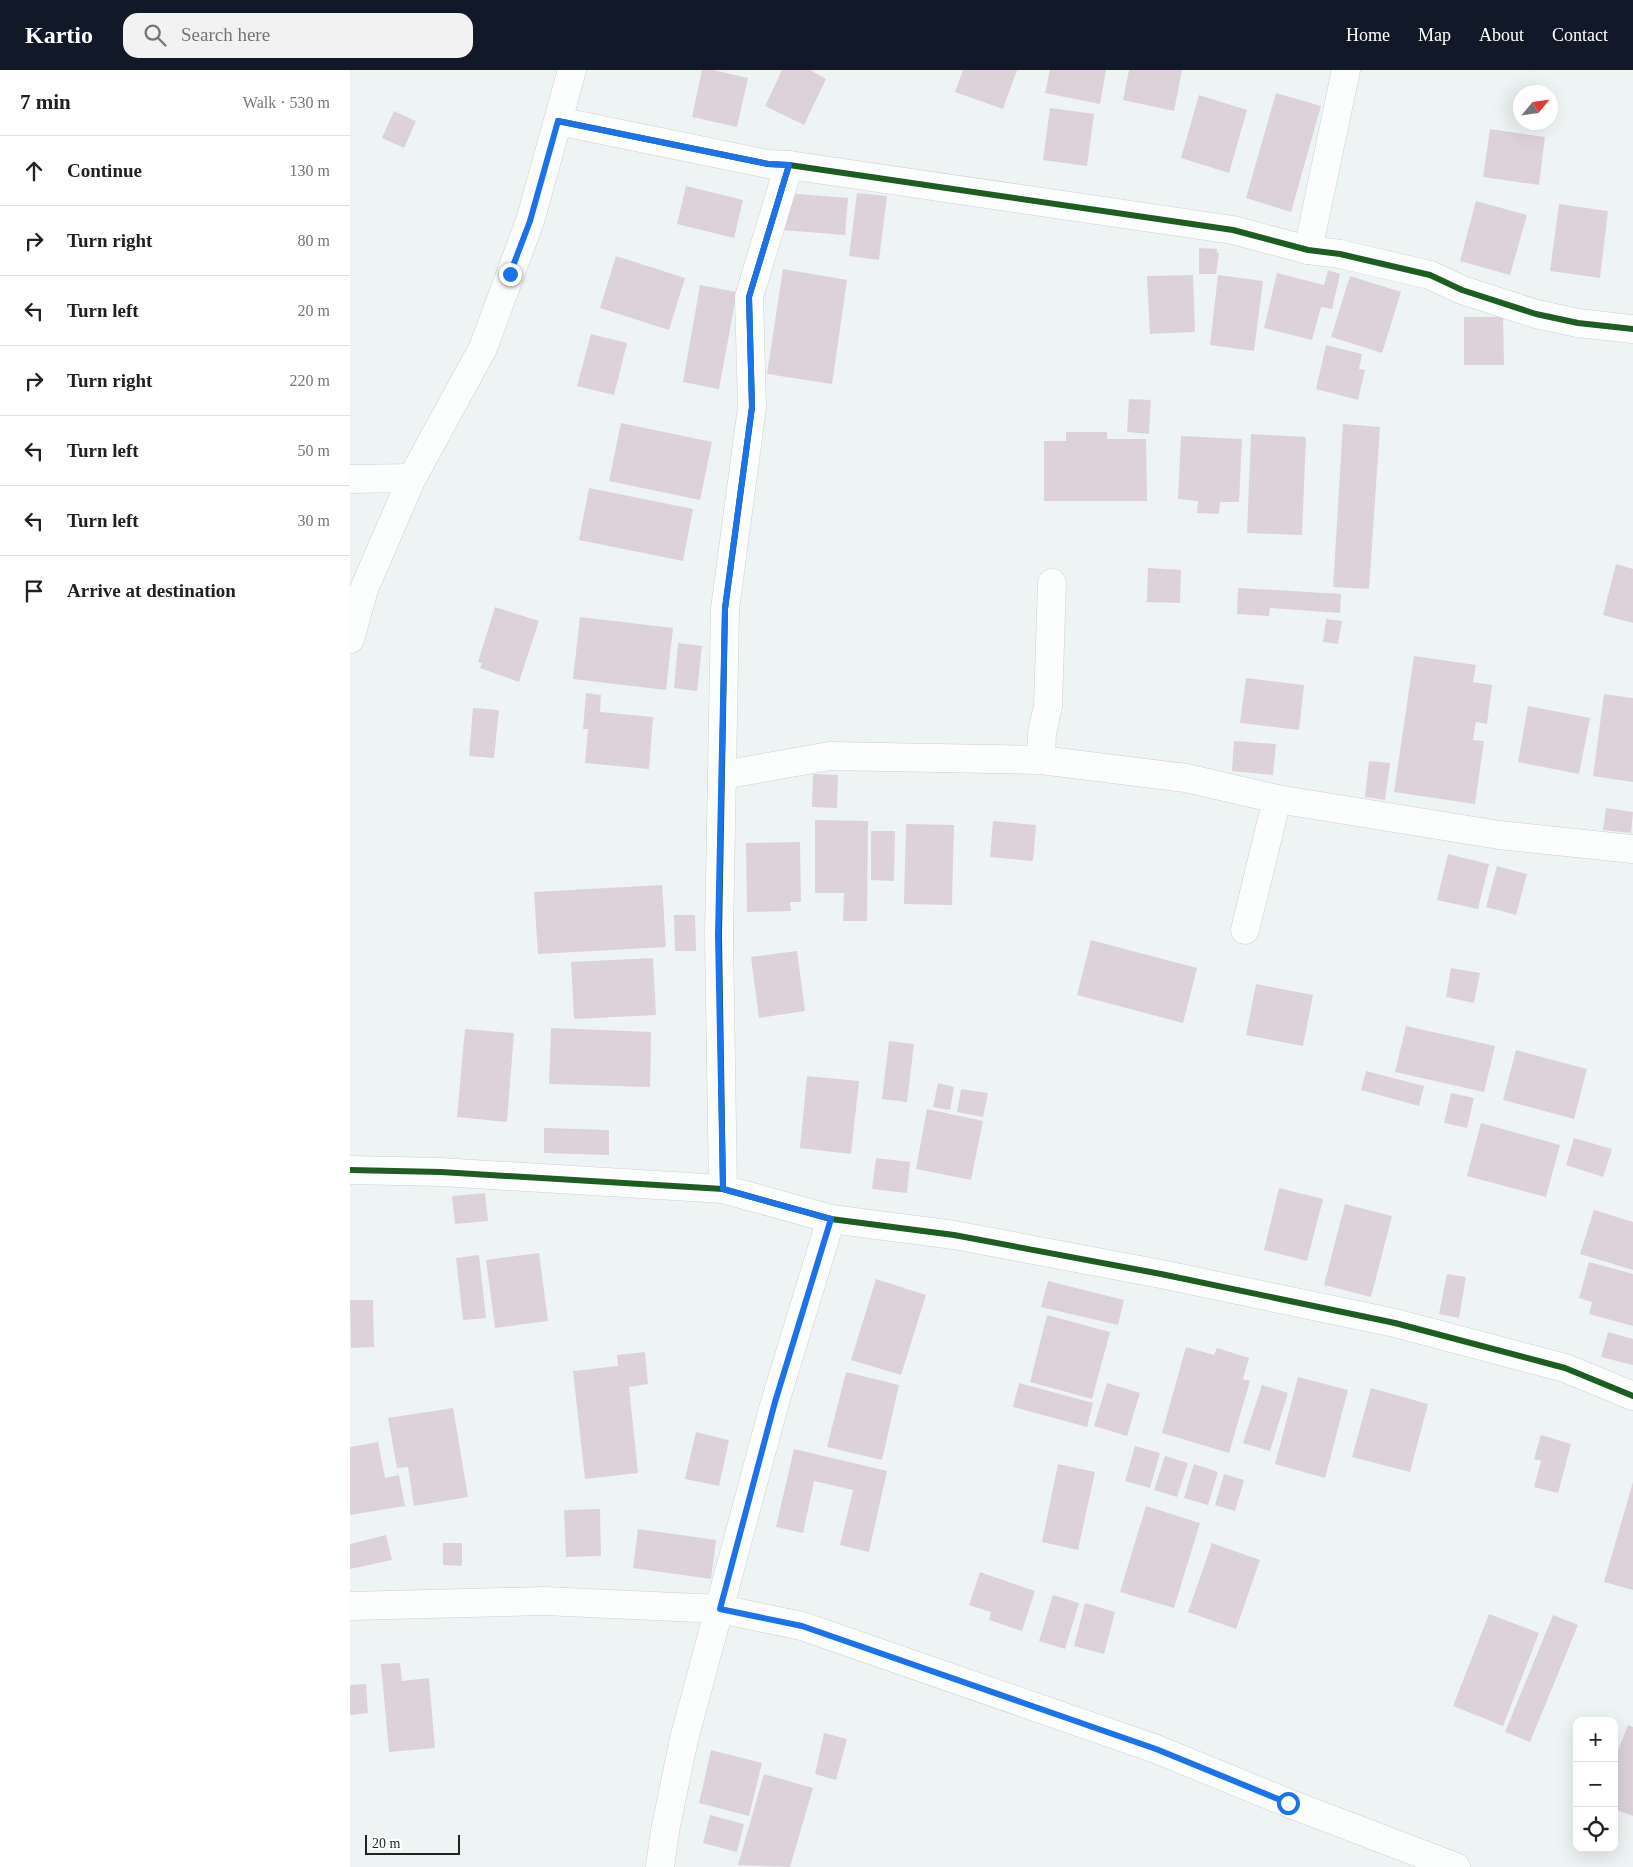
<!DOCTYPE html>
<html lang="en">
<head>
<meta charset="utf-8">
<style>
  body { margin:0; font-family:"Times New Roman",serif; background:#f2f2f2; color:#202124 }
  .controls { position:absolute; right:15px; bottom:15px; display:grid; overflow:hidden; border-radius:10px; box-shadow:0 5px 20px #0002 }
  .controls button { width:45px; height:45px; display:grid; place-items:center; padding:0; border:0; border-bottom:1px solid #e0e0e0; background:#fff; color:#202124; font:25px sans-serif }
  .compass { position:absolute; left:1163px; top:15px; width:45px; height:45px; border-radius:50%; background:#fff; box-shadow:0 5px 20px #0002; rotate:61deg }
  .scale { position:absolute; left:15px; bottom:12px; width:95px; box-sizing:border-box; padding-left:5px; border:2px solid #1f2322; border-top:0; font-size:14px; line-height:18px; white-space:nowrap; color:#1f2322; -webkit-text-stroke:4px #fff; paint-order:stroke }
  .stop { position:absolute; width:15px; height:15px; margin:-11px; border:4px solid #1a73e8; border-radius:50%; background:#fff }
  .stop.end { background:#1a73e8; border-color:#fff; box-shadow:0 1px 5px #0008 }
  .list { margin:0; padding:0; list-style:none }
  h2 { display:flex; justify-content:space-between; align-items:center; height:65px; margin:0; padding:0 20px; font-size:21px }
  h2 small { font-size:16px; font-weight:400; color:#757577 }
  .list li { display:grid; grid-template-columns:32px 1fr auto; gap:15px; align-items:center; box-sizing:border-box; height:70px; padding:0 20px; border-top:1px solid #e0e0e0 }
  .list b { display:block; font-size:19px; white-space:nowrap }
  .list em { font-size:16px; font-style:normal; color:#757577 }
  .icon { flex:none; width:28px; height:28px; fill:none; stroke:currentColor; stroke-width:2; stroke-linecap:round; stroke-linejoin:round }
  .map { position:relative; flex:none; width:1283px; height:1797px; overflow:hidden }
  header { display:flex; align-items:center; gap:30px; box-sizing:border-box; height:70px; padding:0 25px; background:#111827; color:#fff }
  header strong { font-size:24px }
  nav { display:flex; gap:28px; margin-inline-start:auto; font-size:18px }
  .search { width:350px; height:45px; background:#f2f2f2; display:flex; align-items:center; gap:12px; box-sizing:border-box; padding:0 18px; border-radius:15px; color:#757577; font-size:19px }
  main { display:flex }
  aside { flex:1; background:#fff }
  .map>svg:first-child { display:block }
  .building { fill:#ddd2da }
  .lines { fill:none; stroke-linecap:round; stroke-linejoin:round }
  .street-casing { stroke:#ccd1d0; stroke-width:29 }
  .secondary-casing { stroke:#ccd1d0; stroke-width:29 }
  .street { stroke:#fcfdfd; stroke-width:28 }
  .secondary { stroke:#fcfdfd; stroke-width:28 }
  .cycleway-casing { stroke:#fff; stroke-width:9 }
  .cycleway { stroke:#1b5e20; stroke-width:6 }
  .route { stroke:#1a73e8; stroke-width:6 }
</style>
</head>
<body>
<header>
<strong>Kartio</strong>
<div class="search"><svg class="icon" aria-label="search" viewBox="0 0 24 24"><circle cx="10" cy="10" r="6"/><path d="M15 15l6 6"/></svg>Search here</div>
<nav><a>Home</a><a>Map</a><a>About</a><a>Contact</a></nav>
</header>
<main>
<aside>
<h2>7 min<small>Walk · 530 m</small></h2>
<ul class="list">
<li><svg class="icon" aria-label="ahead" viewBox="0 0 24 24"><path d="M12 20V5M6 11l6-6 6 6"/></svg><div><b>Continue</b></div><em>130 m</em></li>
<li><svg class="icon" aria-label="right" viewBox="0 0 24 24"><path d="M7 20v-9h11M14 6l5 5-5 5"/></svg><div><b>Turn right</b></div><em>80 m</em></li>
<li><svg class="icon" aria-label="left" viewBox="0 0 24 24"><path d="M17 20v-9H6M10 6l-5 5 5 5"/></svg><div><b>Turn left</b></div><em>20 m</em></li>
<li><svg class="icon" aria-label="right" viewBox="0 0 24 24"><path d="M7 20v-9h11M14 6l5 5-5 5"/></svg><div><b>Turn right</b></div><em>220 m</em></li>
<li><svg class="icon" aria-label="left" viewBox="0 0 24 24"><path d="M17 20v-9H6M10 6l-5 5 5 5"/></svg><div><b>Turn left</b></div><em>50 m</em></li>
<li><svg class="icon" aria-label="left" viewBox="0 0 24 24"><path d="M17 20v-9H6M10 6l-5 5 5 5"/></svg><div><b>Turn left</b></div><em>30 m</em></li>
<li><svg class="icon" aria-label="arrive" viewBox="0 0 24 24"><path d="M6 21V4h12l-3 4 3 4H6"/></svg><div><b>Arrive at destination</b></div></li>
</ul>
</aside>
<div class="map">
<svg width="1283" height="1797" viewBox="0 0 1283 1797">
  <rect width="100%" height="100%" fill="#eef4f3"/>
  <g class="building">
    <polygon points="352,0 363,0 398,8 387,57 342,47"/>
    <polygon points="432,0 460,0 476,9 454,55 415,36"/>
    <polygon points="613,0 667,0 653,39 605,22"/>
    <polygon points="700,0 756,0 750,34 695,23"/>
    <polygon points="779,0 832,0 824,41 773,30"/>
    <polygon points="926,23 971,36 941,142 896,128"/>
    <polygon points="849,25 897,40 879,103 831,88"/>
    <polygon points="700,38 744,44 737,96 693,90"/>
    <polygon points="44,41 66,51 54,78 32,68"/>
    <polygon points="1140,59 1195,67 1189,115 1133,107"/>
    <polygon points="336,116 393,130 384,168 327,154"/>
    <polygon points="435,123 498,128 495,165 432,160"/>
    <polygon points="507,123 537,126 529,190 499,186"/>
    <polygon points="1126,131 1177,145 1160,205 1110,191"/>
    <polygon points="1209,134 1258,141 1250,208 1200,201"/>
    <polygon points="849,178 867,179 867,182 869,183 866,204 849,204"/>
    <polygon points="266,186 335,208 319,260 250,238"/>
    <polygon points="433,199 497,210 482,314 417,304"/>
    <polygon points="978,200 990,204 982,239 971,237 962,270 914,258 927,203 974,215"/>
    <polygon points="843,205 845,262 800,264 797,206"/>
    <polygon points="868,205 913,211 904,281 860,275"/>
    <polygon points="1000,206 1051,222 1032,283 981,267"/>
    <polygon points="350,215 387,222 369,319 333,312"/>
    <polygon points="1114,247 1153,247 1154,295 1114,295"/>
    <polygon points="241,264 277,273 264,325 227,316"/>
    <polygon points="976,275 1012,284 1009,299 1015,300 1008,330 966,319"/>
    <polygon points="779,329 801,330 799,364 777,362"/>
    <polygon points="271,353 362,372 350,430 259,411"/>
    <polygon points="993,354 1030,357 1019,519 983,517"/>
    <polygon points="716,362 757,362 757,369 796,369 797,431 694,431 694,371 716,371"/>
    <polygon points="901,364 956,367 952,465 897,463"/>
    <polygon points="831,366 892,369 889,432 870,432 869,444 847,443 848,431 828,429"/>
    <polygon points="239,418 343,439 333,491 229,470"/>
    <polygon points="1266,494 1283,499 1283,553 1253,545"/>
    <polygon points="798,498 831,500 830,533 797,532"/>
    <polygon points="888,518 991,524 990,543 920,538 919,546 887,544"/>
    <polygon points="145,537 189,551 169,612 130,598 132,593 128,592"/>
    <polygon points="230,547 323,558 316,620 223,609"/>
    <polygon points="976,549 992,551 988,574 973,572"/>
    <polygon points="328,573 352,576 347,621 324,618"/>
    <polygon points="1064,586 1126,595 1123,612 1142,615 1137,654 1126,652 1123,670 1134,671 1125,734 1044,722"/>
    <polygon points="896,608 954,615 949,660 890,653"/>
    <polygon points="236,623 251,625 250,642 303,647 299,699 235,693 238,659 233,659"/>
    <polygon points="1254,624 1283,628 1283,712 1243,706"/>
    <polygon points="1178,636 1240,648 1229,704 1168,692"/>
    <polygon points="123,638 149,640 144,688 119,686"/>
    <polygon points="884,671 926,674 923,705 882,701"/>
    <polygon points="1019,691 1040,693 1035,730 1015,727"/>
    <polygon points="463,704 488,705 487,738 462,737"/>
    <polygon points="1256,738 1283,742 1281,763 1253,760"/>
    <polygon points="465,750 518,751 517,851 493,851 494,823 465,823"/>
    <polygon points="643,751 686,755 683,791 640,787"/>
    <polygon points="556,754 604,755 602,835 554,834"/>
    <polygon points="521,761 545,761 544,811 521,810"/>
    <polygon points="450,772 451,832 440,832 441,841 397,842 396,773"/>
    <polygon points="1098,784 1139,794 1128,839 1087,830"/>
    <polygon points="1147,796 1177,804 1166,845 1136,837"/>
    <polygon points="312,815 316,877 188,884 184,822"/>
    <polygon points="324,845 345,845 346,881 325,881"/>
    <polygon points="741,870 847,898 833,953 727,925"/>
    <polygon points="447,881 455,941 409,948 401,887"/>
    <polygon points="303,888 306,945 224,949 221,892"/>
    <polygon points="1101,898 1130,903 1124,933 1096,927"/>
    <polygon points="906,914 963,925 953,976 896,965"/>
    <polygon points="1056,956 1145,976 1134,1022 1045,1002"/>
    <polygon points="201,958 301,962 300,1017 199,1014"/>
    <polygon points="115,959 164,963 157,1052 107,1047"/>
    <polygon points="539,971 564,974 557,1032 532,1029"/>
    <polygon points="1166,980 1237,999 1224,1049 1153,1030"/>
    <polygon points="1016,1001 1074,1016 1069,1036 1011,1020"/>
    <polygon points="457,1006 509,1011 501,1084 450,1078"/>
    <polygon points="588,1013 604,1017 600,1040 583,1037"/>
    <polygon points="611,1019 638,1023 633,1047 607,1042"/>
    <polygon points="1101,1023 1124,1028 1117,1058 1094,1053"/>
    <polygon points="577,1039 633,1051 621,1110 566,1099"/>
    <polygon points="1131,1053 1210,1075 1196,1127 1117,1106"/>
    <polygon points="194,1058 259,1060 259,1085 194,1083"/>
    <polygon points="1224,1068 1262,1079 1253,1107 1216,1095"/>
    <polygon points="526,1088 560,1092 557,1123 522,1119"/>
    <polygon points="929,1118 973,1129 957,1191 914,1180"/>
    <polygon points="135,1123 138,1151 105,1154 102,1126"/>
    <polygon points="995,1134 1042,1146 1021,1227 974,1215"/>
    <polygon points="1244,1140 1283,1152 1283,1200 1230,1184"/>
    <polygon points="189,1183 198,1251 145,1258 136,1190"/>
    <polygon points="129,1185 136,1248 113,1250 106,1188"/>
    <polygon points="1239,1192 1283,1204 1283,1256 1239,1244 1242,1232 1229,1228"/>
    <polygon points="1097,1204 1116,1207 1109,1248 1089,1244"/>
    <polygon points="526,1209 576,1225 551,1305 501,1290"/>
    <polygon points="698,1211 774,1230 768,1255 691,1237"/>
    <polygon points="0,1230 23,1230 24,1277 1,1278"/>
    <polygon points="697,1245 760,1262 742,1329 680,1312"/>
    <polygon points="1258,1262 1283,1269 1283,1295 1251,1287"/>
    <polygon points="836,1277 864,1285 867,1278 899,1288 893,1309 900,1311 879,1383 812,1363"/>
    <polygon points="295,1282 298,1314 279,1317 288,1403 235,1409 223,1301 268,1296 267,1285"/>
    <polygon points="496,1302 549,1315 532,1390 477,1377"/>
    <polygon points="948,1307 998,1320 975,1408 925,1394"/>
    <polygon points="669,1313 743,1333 737,1357 663,1337"/>
    <polygon points="757,1313 790,1323 777,1366 744,1356"/>
    <polygon points="912,1315 938,1323 920,1381 893,1373"/>
    <polygon points="1021,1318 1078,1334 1060,1402 1002,1387"/>
    <polygon points="103,1338 118,1427 64,1436 58,1397 47,1398 38,1348"/>
    <polygon points="346,1362 379,1370 369,1416 335,1409"/>
    <polygon points="1191,1365 1221,1374 1208,1423 1184,1417 1191,1391 1184,1389"/>
    <polygon points="28,1372 35,1408 49,1405 55,1436 0,1445 0,1377"/>
    <polygon points="785,1376 810,1383 800,1418 775,1411"/>
    <polygon points="444,1379 537,1401 519,1482 490,1475 503,1420 464,1411 453,1463 426,1457"/>
    <polygon points="815,1386 838,1393 827,1427 804,1420"/>
    <polygon points="708,1394 745,1402 728,1480 692,1472"/>
    <polygon points="844,1394 868,1402 858,1435 834,1428"/>
    <polygon points="874,1404 894,1410 885,1441 865,1435"/>
    <polygon points="1283,1412 1283,1520 1254,1512"/>
    <polygon points="796,1436 850,1453 824,1538 770,1522"/>
    <polygon points="250,1439 251,1486 216,1487 214,1440"/>
    <polygon points="288,1459 366,1470 361,1509 283,1498"/>
    <polygon points="36,1465 42,1490 0,1499 0,1474"/>
    <polygon points="93,1473 112,1473 112,1496 93,1495"/>
    <polygon points="862,1473 910,1490 886,1559 838,1542"/>
    <polygon points="630,1502 685,1521 672,1561 639,1550 641,1542 619,1535"/>
    <polygon points="703,1525 729,1533 715,1579 689,1571"/>
    <polygon points="735,1533 765,1542 754,1584 724,1576"/>
    <polygon points="1139,1544 1189,1563 1153,1656 1103,1636"/>
    <polygon points="1203,1545 1228,1555 1180,1672 1155,1662"/>
    <polygon points="50,1593 52,1611 79,1608 85,1678 39,1682 31,1594"/>
    <polygon points="16,1614 18,1643 0,1645 0,1615"/>
    <polygon points="1278,1655 1283,1657 1283,1746 1264,1739 1264,1691"/>
    <polygon points="474,1663 497,1669 486,1710 465,1704"/>
    <polygon points="361,1680 412,1693 399,1746 349,1733"/>
    <polygon points="414,1704 463,1718 440,1797 388,1795"/>
    <polygon points="360,1745 394,1754 387,1782 353,1773"/>
  </g>
  <g class="lines">
    <defs>
      <g id="street">
        <polyline points="208,51 418,94 439,95 883,160 958,180 990,184 1080,205 1112,220 1186,244 1228,253 1283,259"/>
        <polyline points="958,180 996,0"/>
        <polyline points="0,409 62,408"/>
        <polyline points="0,569 14,519 62,408 133,278 180,151 222,0"/>
        <polyline points="691,690 692,663 698,636 702,513"/>
        <polyline points="373,705 480,686 691,690 836,708 927,729 1149,765 1283,779"/>
        <polyline points="895,860 927,729"/>
        <polyline points="0,1100 91,1102 373,1119 481,1149 604,1165 811,1204 1045,1253 1215,1298 1283,1326"/>
        <polyline points="373,1119 369,865 375,539 402,337 399,227 439,95"/>
        <polyline points="310,1797 315,1761 334,1669 425,1332 481,1149"/>
      </g>
      <polyline id="secondary" points="0,1536 194,1531 370,1539 452,1556 806,1679 938,1733 1106,1797"/>
    </defs>
    <use href="#street" class="street-casing"/>
    <use href="#secondary" class="secondary-casing"/>
    <use href="#street" class="street"/>
    <use href="#secondary" class="secondary"/>
    <defs>
      <g id="cycleway">
        <polyline points="208,51 418,94 439,95 883,160 958,180 990,184 1080,205 1112,220 1186,244 1228,253 1283,259"/>
        <polyline points="0,1100 91,1102 373,1119 481,1149 604,1165 811,1204 1045,1253 1215,1298 1283,1326"/>
        <polyline points="373,1119 369,865 375,539 402,337 399,227 439,95"/>
      </g>
    </defs>
    <use href="#cycleway" class="cycleway-casing"/>
    <use href="#cycleway" class="cycleway"/>
  </g>
  <g class="lines">
    <polyline class="route" points="160,204 180,151 208,51 418,94 439,95 399,227 402,337 375,538 368,865 373,1119 481,1149 425,1332 370,1539 452,1556 806,1679 938,1733"/>
  </g>
</svg>
<div class="controls">
<button>+</button>
<button>−</button>
<button><svg class="icon" aria-label="locate" viewBox="0 0 24 24"><circle cx="12" cy="12" r="6"/><path d="M12 2v4M12 18v4M2 12h4M18 12h4"/></svg></button>
</div>
<svg class="compass" viewBox="-18 -18 36 36"><path d="M0-13l5 13h-10z" fill="#e53935"/><path d="M0 13l5-13h-10z" fill="#757577"/></svg>
<div class="scale">20 m</div>
<div class="stop" style="left:938px;top:1733px"></div>
<div class="stop end" style="left:160px;top:204px"></div>
</div>
</main>
</body>
</html>
